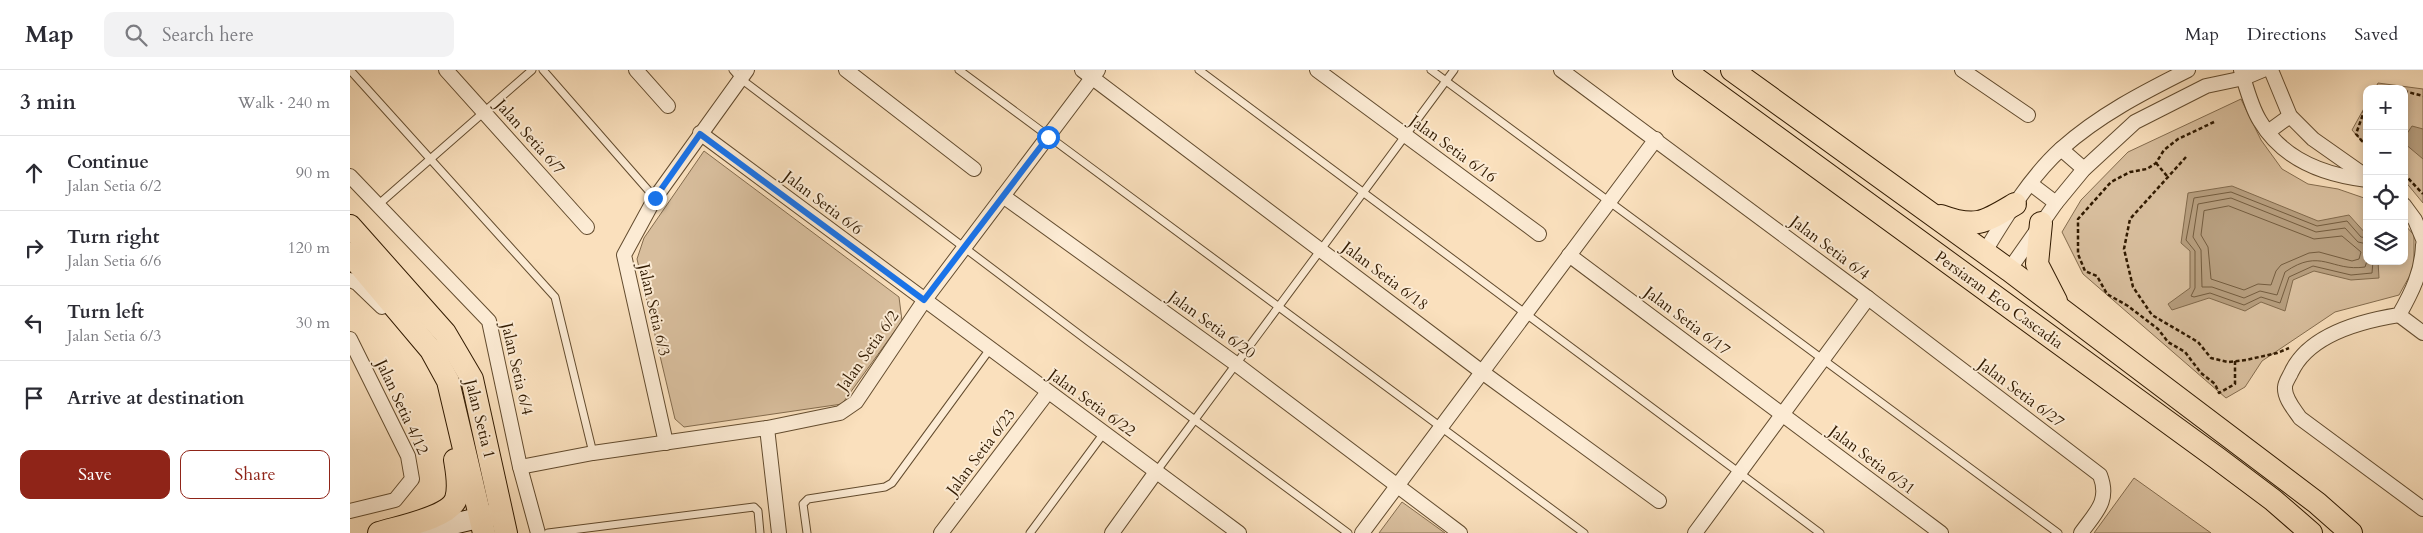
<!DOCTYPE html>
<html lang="en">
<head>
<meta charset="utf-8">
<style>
  body { margin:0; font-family:Cardo,serif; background:#f2f2f3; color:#2b2b33 }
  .controls { position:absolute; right:15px; top:15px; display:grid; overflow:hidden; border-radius:10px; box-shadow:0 2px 8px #0003 }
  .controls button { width:45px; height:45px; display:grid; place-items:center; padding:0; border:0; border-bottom:1px solid #e1e1e2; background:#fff; color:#2b2b33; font:25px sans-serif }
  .stop { position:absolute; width:15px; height:15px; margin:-11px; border:4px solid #1a73e8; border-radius:50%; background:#fff }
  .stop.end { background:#1a73e8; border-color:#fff; box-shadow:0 1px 5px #0008 }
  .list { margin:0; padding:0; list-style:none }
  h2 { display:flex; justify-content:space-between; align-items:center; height:65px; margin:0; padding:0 20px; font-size:21px }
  h2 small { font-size:16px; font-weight:400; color:#7c7c81 }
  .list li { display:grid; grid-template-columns:32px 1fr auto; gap:15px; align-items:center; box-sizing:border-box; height:75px; padding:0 20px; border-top:1px solid #e1e1e2 }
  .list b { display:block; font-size:19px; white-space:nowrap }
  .list p { margin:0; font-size:16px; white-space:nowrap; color:#7c7c81 }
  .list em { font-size:16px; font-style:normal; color:#7c7c81 }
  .actions { display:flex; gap:10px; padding:15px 20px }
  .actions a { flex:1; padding:11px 0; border:1px solid #8f2418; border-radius:10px; text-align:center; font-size:18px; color:#8f2418 }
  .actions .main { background:#8f2418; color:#fff }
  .icon { flex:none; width:28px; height:28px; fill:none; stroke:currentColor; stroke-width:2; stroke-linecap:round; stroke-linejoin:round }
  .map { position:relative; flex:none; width:2073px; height:463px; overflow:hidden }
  header { display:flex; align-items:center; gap:30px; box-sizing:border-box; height:70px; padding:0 25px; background:#fff; border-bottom:1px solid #e1e1e2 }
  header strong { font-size:24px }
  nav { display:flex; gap:28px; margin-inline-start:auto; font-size:18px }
  .search { width:350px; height:45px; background:#f2f2f3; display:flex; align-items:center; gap:12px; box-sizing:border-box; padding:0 18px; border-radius:10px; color:#7c7c81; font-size:19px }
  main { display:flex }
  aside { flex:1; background:#fff }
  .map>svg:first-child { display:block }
  .green { fill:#d8be9d; stroke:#846c4e }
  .water { fill:#b69d7d; stroke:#81694b }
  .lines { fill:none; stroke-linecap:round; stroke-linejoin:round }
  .shore { stroke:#745c3e; stroke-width:1 }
  .lane-casing { stroke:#634c2f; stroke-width:9 }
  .street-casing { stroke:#634c2f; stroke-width:16 }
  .secondary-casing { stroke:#311a00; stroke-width:22 }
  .primary-casing { stroke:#311a00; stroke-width:24 }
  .path { stroke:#311a00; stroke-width:2.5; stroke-dasharray:4 2.5; stroke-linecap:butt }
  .lane { stroke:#fcebd4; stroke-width:7 }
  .street { stroke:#fcebd4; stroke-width:14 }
  .secondary { stroke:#fcebd4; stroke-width:20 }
  .primary { stroke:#fae0bd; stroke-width:22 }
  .route { stroke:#1a73e8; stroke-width:6 }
  .labels { text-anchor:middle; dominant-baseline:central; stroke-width:4; stroke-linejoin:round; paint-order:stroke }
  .street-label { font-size:16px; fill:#311a00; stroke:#fcebd4 }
</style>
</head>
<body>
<header>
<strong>Map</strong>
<div class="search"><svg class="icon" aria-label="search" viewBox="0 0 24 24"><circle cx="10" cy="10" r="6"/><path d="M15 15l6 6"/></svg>Search here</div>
<nav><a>Map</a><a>Directions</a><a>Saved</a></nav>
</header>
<main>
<aside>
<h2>3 min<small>Walk · 240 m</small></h2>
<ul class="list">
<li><svg class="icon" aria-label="ahead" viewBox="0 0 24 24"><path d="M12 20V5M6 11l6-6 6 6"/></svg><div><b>Continue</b><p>Jalan Setia 6/2</p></div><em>90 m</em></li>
<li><svg class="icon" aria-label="right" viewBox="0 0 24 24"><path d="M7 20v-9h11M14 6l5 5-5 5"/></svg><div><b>Turn right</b><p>Jalan Setia 6/6</p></div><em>120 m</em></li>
<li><svg class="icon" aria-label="left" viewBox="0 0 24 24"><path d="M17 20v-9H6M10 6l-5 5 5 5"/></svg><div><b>Turn left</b><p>Jalan Setia 6/3</p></div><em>30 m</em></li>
<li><svg class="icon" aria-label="arrive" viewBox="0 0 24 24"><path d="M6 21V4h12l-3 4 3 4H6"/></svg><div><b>Arrive at destination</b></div></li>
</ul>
<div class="actions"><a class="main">Save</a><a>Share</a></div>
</aside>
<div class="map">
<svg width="2073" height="463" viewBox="0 0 2073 463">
  <rect width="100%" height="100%" fill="#fae0bd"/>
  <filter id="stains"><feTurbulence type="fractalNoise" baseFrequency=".004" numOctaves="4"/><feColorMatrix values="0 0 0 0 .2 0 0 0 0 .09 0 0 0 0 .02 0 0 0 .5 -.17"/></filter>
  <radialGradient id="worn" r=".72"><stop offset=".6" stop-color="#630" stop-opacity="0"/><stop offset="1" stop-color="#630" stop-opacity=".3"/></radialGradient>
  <g class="green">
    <polygon points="2028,13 2073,19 2073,133 2054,110 2054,19 2025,19"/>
    <polygon points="1891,29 1911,70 1932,99 1958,114 1988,119 2017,129 2017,191 2054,191 2054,154 2064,165 2064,198 2049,225 1985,242 1912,291 1895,317 1876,328 1733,204 1712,162 1731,130 1778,82"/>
    <polygon points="2017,33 2017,77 2002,60"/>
    <polygon points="354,81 549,227 552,251 492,334 334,357 325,349 287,189 294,168"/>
    <polygon points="1784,408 1861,463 1744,463"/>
    <polygon points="1052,432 1095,463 1029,463"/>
  </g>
  <g class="water">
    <polygon points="2062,56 2073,59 2073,89 2054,73 2054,68"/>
    <polygon points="1882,116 1968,151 1999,145 2017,165 2017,191 2028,191 2029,208 2001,210 1964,201 1943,210 1935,241 1911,232 1895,241 1859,228 1822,240 1818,234 1840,218 1840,181 1831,173 1838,123"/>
  </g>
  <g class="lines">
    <g class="shore">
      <polygon points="1879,136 1964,169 1992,166 2011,182 2009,189 2002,191 1969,182 1959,183 1931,195 1926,201 1921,215 1908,214 1894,220 1861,209 1858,177 1851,165 1854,141"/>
      <polyline points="2017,168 2011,167 1997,151 1967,156 1881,122 1844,128 1836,170 1845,181 1845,218 1841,226 1844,227 1860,223 1894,235 1911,227 1930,233 1939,207 1963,196 2001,205 2022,203 2023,191"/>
      <path d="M2017,174L2008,172L1995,158L1966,162L1881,128L1848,134L1843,167L1851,180L1852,217H1862L1894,228L1910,221L1927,225L1935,202C1971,177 1981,202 2015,197L2017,191"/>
    </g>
    <defs>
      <g id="lane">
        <polyline points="0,0 205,227 243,383"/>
        <polyline points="193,0 305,128"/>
        <polyline points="383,0 391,9 738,271 998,463"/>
        <polyline points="609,0 1234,463"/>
        <polyline points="849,0 1470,463"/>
        <polyline points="1081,0 1708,463"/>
        <polyline points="29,134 182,0"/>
        <polyline points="806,402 1104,0"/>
        <polyline points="198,463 404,437 408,441 410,463"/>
        <polyline points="457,463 453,434 458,429 535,417 542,413 640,279"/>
        <polyline points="680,463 754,363"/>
      </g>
      <g id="street">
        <polyline points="96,0 237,157"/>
        <polyline points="286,0 318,36"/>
        <polyline points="496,0 624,99"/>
        <polyline points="732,0 1132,302 1309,431"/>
        <polyline points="967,0 1189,164"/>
        <polyline points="1211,0 1518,228 1345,463"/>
        <polyline points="1612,0 1678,45"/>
        <path d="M1891,0C1896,16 1901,37 1910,51C1933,90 1974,105 2017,110"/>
        <polyline points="1921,0 1940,46 1963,69 2017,107"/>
        <polyline points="1918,62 1940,46"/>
        <polyline points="350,63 889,463"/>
        <polyline points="1711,79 1734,99"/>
        <polyline points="0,106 139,251 170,397 188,463"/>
        <polyline points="1681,114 1706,133"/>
        <polyline points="653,126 886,294 1110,463"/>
        <polyline points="2054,135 2065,150 2073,169"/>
        <path d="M2073,175C2072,202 2062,222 2049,245C2011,251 1958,265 1941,303C1939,307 1935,313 1935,317C1934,328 1944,339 1950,348L2073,439"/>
        <path d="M1634,183C1655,148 1681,106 1711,79C1749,45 1794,22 1838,0"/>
        <polyline points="1219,185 1591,463"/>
        <polyline points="1659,200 1706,133 1734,99 1785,52 1856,16 1894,8 1913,0"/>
        <polyline points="0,210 7,213 32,237"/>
        <path d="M1518,228L1750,405C1760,431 1746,442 1731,463"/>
        <polyline points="2049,245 2073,263"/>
        <polyline points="0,269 58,386 62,409 45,430 0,441"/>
        <polyline points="417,358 429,463"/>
        <polyline points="316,373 274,185 305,128 397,0"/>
        <polyline points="170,397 243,383 417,358 490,343 506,332 574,231 748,0"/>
        <polyline points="591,463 698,322"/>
        <polyline points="762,463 806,402"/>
        <polyline points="1012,463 1306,69"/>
      </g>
      <polyline id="secondary" points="65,463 145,444"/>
      <g id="primary">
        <polyline points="1334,0 1867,388 1923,430 1961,463"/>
        <polyline points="1382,0 1659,200 1967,433 2001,463"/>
        <path d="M1591,146C1626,159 1635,152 1665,134"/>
        <polyline points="1691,153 1687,194 1706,231"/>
        <polyline points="0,156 95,263 122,309 156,463"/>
        <polyline points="0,184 81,280 98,311 134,463"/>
        <path d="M29,463C48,457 99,448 106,429C110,417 107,402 105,390"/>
      </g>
    </defs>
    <use href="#lane" class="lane-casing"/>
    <use href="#street" class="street-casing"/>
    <use href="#secondary" class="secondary-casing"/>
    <use href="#primary" class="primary-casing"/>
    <g class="path">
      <polyline points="2054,21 2073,26"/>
      <polyline points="2017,33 2006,64 2017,77"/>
      <polyline points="1864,52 1828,69 1814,80 1806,93 1797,99 1780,102 1761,112 1728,149 1728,184 1735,201 1747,206 1757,224 1778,236 1808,259 1818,272 1835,282 1851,303 1865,314 1869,323 1885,314 1885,291"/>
      <polyline points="1836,87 1780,149 1774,179 1783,217 1802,245 1848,272 1861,288 1878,292 1896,290 1927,283 1939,278"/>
      <polyline points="1806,93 1817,106"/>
      <polyline points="2054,104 2073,124"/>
    </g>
    <use href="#lane" class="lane"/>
    <use href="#street" class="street"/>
    <use href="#secondary" class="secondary"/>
    <use href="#primary" class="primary"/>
  </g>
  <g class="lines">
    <polyline class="route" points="305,128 350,64 574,230 698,67"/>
  </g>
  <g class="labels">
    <g class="street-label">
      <text transform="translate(180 67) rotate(48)">Jalan Setia 6/7</text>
      <text transform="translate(1103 79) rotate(36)">Jalan Setia 6/16</text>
      <text transform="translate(473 133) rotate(37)">Jalan Setia 6/6</text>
      <text transform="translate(1480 178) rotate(37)">Jalan Setia 6/4</text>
      <text transform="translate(1035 206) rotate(37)">Jalan Setia 6/18</text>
      <text transform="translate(1649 230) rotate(36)">Persiaran Eco Cascadia</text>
      <text transform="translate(304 240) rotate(77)">Jalan Setia 6/3</text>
      <text transform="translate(1337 251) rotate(37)">Jalan Setia 6/17</text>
      <text transform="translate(862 255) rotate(36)">Jalan Setia 6/20</text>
      <text transform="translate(518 281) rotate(-55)">Jalan Setia 6/2</text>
      <text transform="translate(167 299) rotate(77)">Jalan Setia 6/4</text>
      <text transform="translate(1671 323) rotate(37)">Jalan Setia 6/27</text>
      <text transform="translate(742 333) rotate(36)">Jalan Setia 6/22</text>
      <text transform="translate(52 337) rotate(65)">Jalan Setia 4/12</text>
      <text transform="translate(130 349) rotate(76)">Jalan Setia 1</text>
      <text transform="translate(631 382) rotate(-53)">Jalan Setia 6/23</text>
      <text transform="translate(1522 390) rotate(37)">Jalan Setia 6/31</text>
    </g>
  </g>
  <rect width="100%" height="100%" filter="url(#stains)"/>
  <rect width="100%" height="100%" fill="url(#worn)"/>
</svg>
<div class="controls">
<button>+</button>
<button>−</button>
<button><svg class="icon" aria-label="locate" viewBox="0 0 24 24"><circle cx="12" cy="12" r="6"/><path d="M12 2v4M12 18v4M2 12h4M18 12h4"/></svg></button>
<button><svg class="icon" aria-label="layers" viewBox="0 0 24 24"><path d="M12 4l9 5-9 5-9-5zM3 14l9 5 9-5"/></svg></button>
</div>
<div class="stop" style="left:698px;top:67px"></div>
<div class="stop end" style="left:305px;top:128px"></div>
</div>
</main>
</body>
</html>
